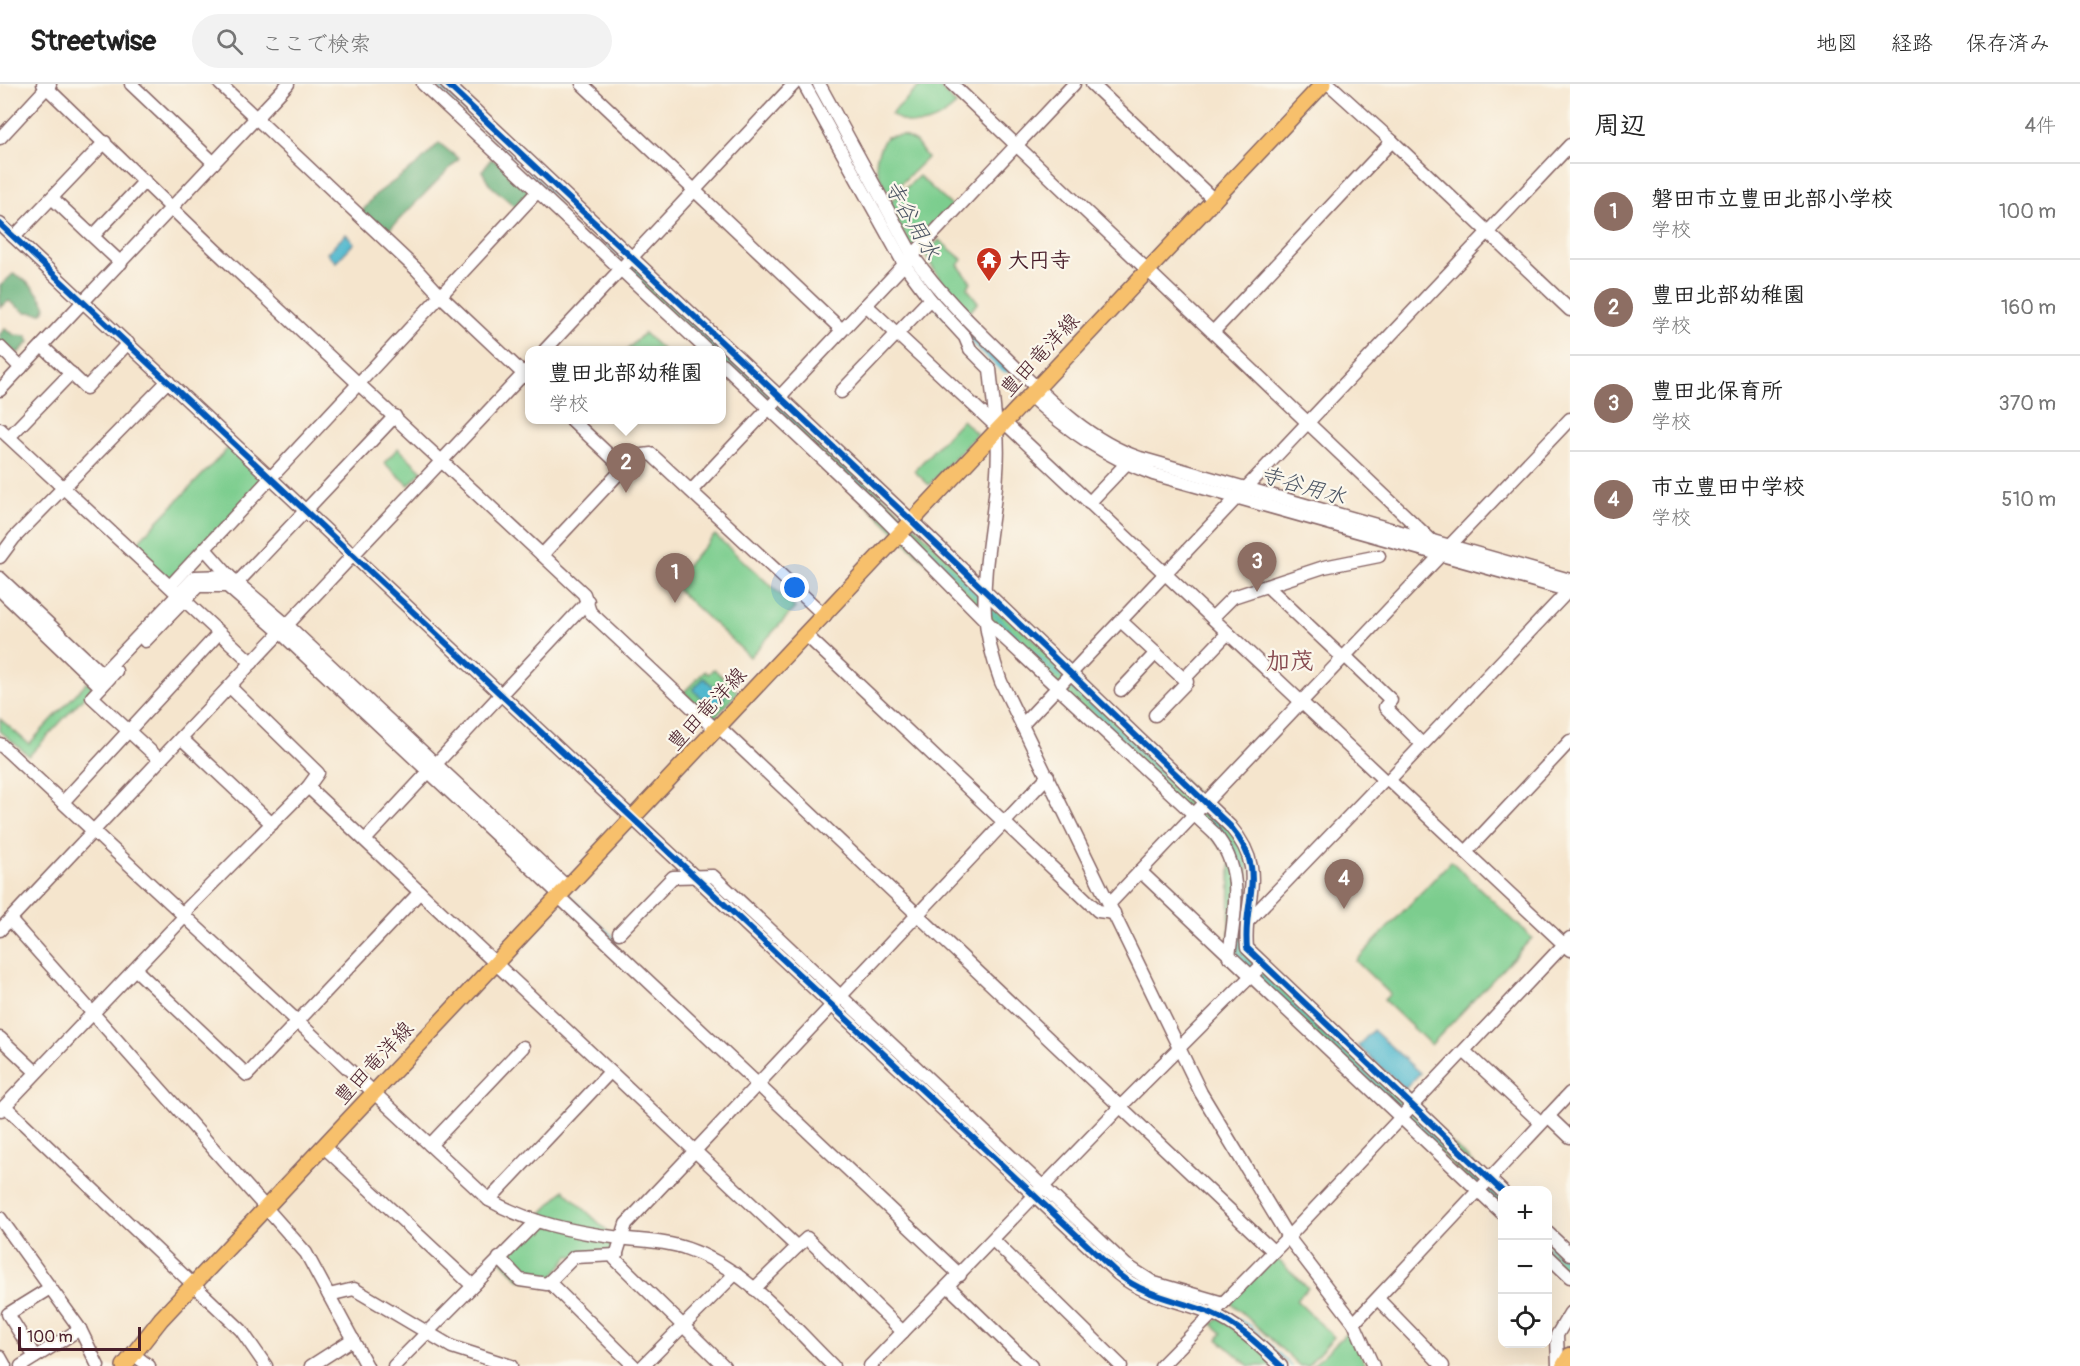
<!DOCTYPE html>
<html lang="ja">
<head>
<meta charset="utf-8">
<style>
  body { margin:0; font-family:Pangolin,"Klee One",sans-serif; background:#f2f2f2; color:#222 }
  .controls { position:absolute; right:18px; bottom:18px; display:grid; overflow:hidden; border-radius:12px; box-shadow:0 6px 24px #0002 }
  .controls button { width:54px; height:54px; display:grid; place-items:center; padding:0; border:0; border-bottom:2px solid #e0e0e0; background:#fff; color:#222; font:30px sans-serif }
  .scale { position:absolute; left:18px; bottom:15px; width:123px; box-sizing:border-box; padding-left:6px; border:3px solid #4a1f2b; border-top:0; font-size:16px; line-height:21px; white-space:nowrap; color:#4a1f2b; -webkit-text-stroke:4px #fbf7ec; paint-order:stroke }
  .you { position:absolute; left:795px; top:504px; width:21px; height:21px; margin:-15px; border:4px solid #fff; border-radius:50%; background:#1a73e8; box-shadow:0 0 0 9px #1a73e833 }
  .badge { display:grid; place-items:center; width:39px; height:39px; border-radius:50%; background:#1a73e8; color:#fff; font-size:20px; font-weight:700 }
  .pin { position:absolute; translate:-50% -50px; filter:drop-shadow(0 2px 3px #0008) }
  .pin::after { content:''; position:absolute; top:32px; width:21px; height:18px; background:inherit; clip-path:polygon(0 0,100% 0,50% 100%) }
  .popup { position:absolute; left:525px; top:262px; width:201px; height:78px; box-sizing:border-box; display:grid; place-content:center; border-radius:12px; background:#fff; filter:drop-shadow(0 2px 4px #0005); font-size:20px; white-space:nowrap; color:#767676 }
  .popup b { font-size:22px; color:#222 }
  .popup::after { content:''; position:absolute; left:50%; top:100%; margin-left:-12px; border:12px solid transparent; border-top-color:#fff }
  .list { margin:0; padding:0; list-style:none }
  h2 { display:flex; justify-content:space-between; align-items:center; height:78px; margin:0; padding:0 24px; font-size:26px }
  h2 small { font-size:20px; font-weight:400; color:#767676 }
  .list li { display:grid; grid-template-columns:39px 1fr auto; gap:18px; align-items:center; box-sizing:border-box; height:96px; padding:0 24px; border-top:2px solid #e0e0e0 }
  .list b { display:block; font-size:22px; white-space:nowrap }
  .list p { margin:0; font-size:20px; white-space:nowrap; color:#767676 }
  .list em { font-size:20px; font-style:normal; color:#767676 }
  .icon { flex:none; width:33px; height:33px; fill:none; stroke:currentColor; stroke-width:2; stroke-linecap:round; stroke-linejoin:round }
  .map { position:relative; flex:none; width:1570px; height:1282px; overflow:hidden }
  header { display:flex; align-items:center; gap:36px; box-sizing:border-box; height:84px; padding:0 30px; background:#fff; border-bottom:2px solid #e0e0e0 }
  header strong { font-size:28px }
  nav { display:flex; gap:33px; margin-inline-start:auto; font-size:21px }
  .search { width:420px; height:54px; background:#f2f2f2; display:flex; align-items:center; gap:15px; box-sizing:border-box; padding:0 21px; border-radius:33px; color:#767676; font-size:22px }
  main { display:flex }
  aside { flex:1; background:#fff }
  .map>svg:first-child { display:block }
  .green { fill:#7ccd8e; stroke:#63765c; stroke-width:1.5 }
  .forest { fill:#65b079; stroke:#586852; stroke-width:1.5 }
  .water { fill:#50b8ce; stroke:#4d6c7c; stroke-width:1.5 }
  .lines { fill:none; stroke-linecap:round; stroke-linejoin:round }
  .stream { stroke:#50b8ce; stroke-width:2 }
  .river { stroke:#50b8ce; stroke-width:15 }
  .minor-casing { stroke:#866464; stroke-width:15 }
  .major-casing { stroke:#866464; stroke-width:18 }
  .highway-casing { stroke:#866464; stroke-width:20 }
  .minor { stroke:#fff; stroke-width:12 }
  .major { stroke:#f7c06c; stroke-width:15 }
  .highway { stroke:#f7c06c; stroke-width:16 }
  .cycleway-casing { stroke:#fbf7ec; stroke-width:10 }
  .cycleway { stroke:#0057b8; stroke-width:6 }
  .labels { text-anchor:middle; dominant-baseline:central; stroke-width:4.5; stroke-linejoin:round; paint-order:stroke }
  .poi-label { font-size:21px; font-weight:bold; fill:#4a1f2b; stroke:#fbf7ec; text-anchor:start }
  .street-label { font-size:21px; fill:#4a1f2b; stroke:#fbf7ec }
  .water-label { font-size:22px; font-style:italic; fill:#4c5564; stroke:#fbf7ec }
  .quarter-label { font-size:24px; font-weight:bold; fill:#884c52; stroke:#fbf7ec }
</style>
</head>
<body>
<header>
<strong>Streetwise</strong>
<div class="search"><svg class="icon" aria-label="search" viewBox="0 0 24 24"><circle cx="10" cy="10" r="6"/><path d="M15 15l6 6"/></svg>ここで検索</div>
<nav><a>地図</a><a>経路</a><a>保存済み</a></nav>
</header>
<main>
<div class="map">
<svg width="1570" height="1282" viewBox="0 0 1570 1282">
  <rect width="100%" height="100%" fill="#fbf7ec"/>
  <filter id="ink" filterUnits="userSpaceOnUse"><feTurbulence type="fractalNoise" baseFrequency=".0167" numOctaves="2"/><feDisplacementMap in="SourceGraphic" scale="12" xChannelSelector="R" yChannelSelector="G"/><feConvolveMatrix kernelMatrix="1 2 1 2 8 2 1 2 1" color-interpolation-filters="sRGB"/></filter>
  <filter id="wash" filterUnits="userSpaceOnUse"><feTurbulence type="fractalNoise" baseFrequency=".008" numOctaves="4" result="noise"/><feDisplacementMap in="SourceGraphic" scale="24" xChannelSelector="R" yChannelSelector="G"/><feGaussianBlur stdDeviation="1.35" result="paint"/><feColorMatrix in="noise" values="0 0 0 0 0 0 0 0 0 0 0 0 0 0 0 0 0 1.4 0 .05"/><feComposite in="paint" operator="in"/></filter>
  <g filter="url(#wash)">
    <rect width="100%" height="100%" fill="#f5e5cd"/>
    <g class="green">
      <path d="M922,0H937L956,21C936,40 914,48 891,30Z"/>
      <path d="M902,51L916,58L927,74L892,108L885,105C874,82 872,76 886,53Z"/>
      <polygon points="919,92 954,124 913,167 888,120"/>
      <polygon points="939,156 963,176 958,181 971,198 967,204 978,218 970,228 943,200 925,171"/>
      <polygon points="632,174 1225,736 1248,769 1247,864 1502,1107 1502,1127 1229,873 1230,772 722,281 722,266 706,266 621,186"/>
      <polygon points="644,249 663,266 627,266"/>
      <polygon points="962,336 977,350 929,401 914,387"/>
      <polygon points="233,359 268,393 170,502 130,466"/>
      <polygon points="398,364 422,387 409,401 384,379"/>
      <polygon points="715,451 795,524 750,573 670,499"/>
      <polygon points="714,585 738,608 713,636 684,608 705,587 708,590"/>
      <polygon points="87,598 93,603 29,672 0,647 0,635 29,660"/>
      <polygon points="1451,777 1532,854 1431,961 1384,916 1390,910 1356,877"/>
      <polygon points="564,1106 614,1153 617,1171 569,1172 549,1198 520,1196 499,1174"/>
      <polygon points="1548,1149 1570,1170 1570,1192 1548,1170"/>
      <polygon points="1271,1169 1308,1204 1296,1216 1334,1253 1307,1282 1300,1282 1227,1215"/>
      <polygon points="1220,1234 1281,1282 1249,1282 1218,1255 1222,1249 1212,1240"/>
      <polygon points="1351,1245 1366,1282 1312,1282"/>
    </g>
    <g class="forest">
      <polygon points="439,59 459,75 384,151 361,129 375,111 419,79"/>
      <polygon points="491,75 499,78 533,104 518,125 490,101 482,87"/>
      <path d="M13,190C26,194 41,211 46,223L42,229L25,228L9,217L0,223V202Z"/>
      <polygon points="5,245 15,251 27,252 29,258 18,269 0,258 0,250"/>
    </g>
    <g class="water">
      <polygon points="346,150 354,159 336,178 327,169"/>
      <polygon points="704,594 725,613 714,625 693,606"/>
      <polygon points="1373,946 1420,989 1405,1005 1358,962"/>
    </g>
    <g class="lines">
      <g class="stream">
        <polyline points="436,0 624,177"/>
        <polyline points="631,183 718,266"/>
        <polyline points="722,270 770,316"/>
        <polyline points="776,321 902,437"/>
        <polyline points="911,446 980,516"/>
        <polyline points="989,525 1060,593"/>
        <polyline points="1067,599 1195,721"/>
        <polyline points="1202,727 1224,748 1243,781 1241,814"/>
        <polyline points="568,810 618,858 622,853"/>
        <polyline points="1240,832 1239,869 1253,884"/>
        <polyline points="641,834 677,799 693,799"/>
        <polyline points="807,889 833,914"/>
        <polyline points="1259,890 1403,1026"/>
        <polyline points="840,920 901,978"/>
        <polyline points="1410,1032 1479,1099"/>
        <polyline points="1486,1105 1502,1120"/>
        <polyline points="1548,1162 1570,1183"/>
        <polyline points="1222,1227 1250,1242 1291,1282"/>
      </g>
      <polyline class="river" points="944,223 1005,281"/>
    </g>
  </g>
  <g filter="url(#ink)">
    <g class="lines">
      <defs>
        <g id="minor">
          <polyline points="43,0 214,165 584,510 590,528 716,646"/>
          <polyline points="131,0 214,79"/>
          <polyline points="220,0 416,185 441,212 530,296"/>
          <polyline points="423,0 707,266"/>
          <path d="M447,0L912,437L1230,742C1270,789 1242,814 1247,864L1502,1107"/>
          <polyline points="582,0 842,246"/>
          <polyline points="804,0 904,180 930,215 965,253 970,265 990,285 996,342"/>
          <path d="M819,0L913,172C940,210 972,241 1005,273C1045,312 1086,356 1140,374L1570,496"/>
          <polyline points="952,0 1432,457"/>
          <polyline points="1092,0 1215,117"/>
          <polyline points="1329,0 1392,57 1570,226"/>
          <polyline points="0,54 50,0"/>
          <polyline points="52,114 121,179"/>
          <path d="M0,140L1118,1190C1146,1213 1179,1216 1211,1229C1239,1241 1260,1262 1281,1282"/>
          <polyline points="93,152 145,97"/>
          <polyline points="14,153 105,58"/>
          <polyline points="866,221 997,343"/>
          <polyline points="1213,248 1392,57"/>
          <polyline points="42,262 86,304 128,259"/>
          <polyline points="0,263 21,284"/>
          <polyline points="545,266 794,0"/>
          <path d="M722,280L864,414L986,537L1214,749C1246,787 1234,827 1229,873"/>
          <polyline points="0,306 288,0"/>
          <polyline points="841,308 930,215"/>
          <path d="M1030,312C1068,347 1105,372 1153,390L1570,507"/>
          <polyline points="572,336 623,384"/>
          <polyline points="1005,339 1384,696 1389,696 1570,866"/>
          <polyline points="0,345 252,579"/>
          <path d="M997,348C1002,410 981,471 985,531C987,554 993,576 1001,598L1201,1009L1288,1153L1354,1239L1373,1282"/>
          <polyline points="9,353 71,289"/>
          <polyline points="691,407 1074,0"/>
          <polyline points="1089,419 1126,380"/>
          <polyline points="205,465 229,492"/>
          <polyline points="542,471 635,372 651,370 825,532"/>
          <polyline points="0,473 14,454 168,297"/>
          <polyline points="0,494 102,590 195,493 229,492 287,541 567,803"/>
          <polyline points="237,499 395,332"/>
          <polyline points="170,502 537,108"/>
          <polyline points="1267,502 1343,574"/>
          <polyline points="0,506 101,603"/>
          <polyline points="1212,534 1233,513 1324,483 1379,472"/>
          <polyline points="1122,538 1187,598 1155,631"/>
          <polyline points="806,551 1098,827 1114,829"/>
          <polyline points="145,557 198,502 227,502 280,548 560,811"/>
          <polyline points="1345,572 1391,616 1385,623 1422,660"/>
          <polyline points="116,587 92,613 160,676"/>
          <polyline points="1184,595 1228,549"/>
          <polyline points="1121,606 1156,569"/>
          <polyline points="1022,641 1570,61"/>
          <polyline points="719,643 1273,1167"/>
          <polyline points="181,654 272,740"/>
          <path d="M0,660L489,1116C530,1139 573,1148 620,1154C643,1157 666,1157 688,1165C747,1185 789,1239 833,1282"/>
          <polyline points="1389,696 1570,505"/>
          <polyline points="308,703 797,1163 754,1205"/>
          <polyline points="63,718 219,549"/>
          <polyline points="365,756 588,517"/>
          <polyline points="1466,768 1570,657"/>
          <polyline points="1140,787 1502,1129"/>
          <polyline points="558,812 960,1191"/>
          <polyline points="1110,819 1570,335"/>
          <polyline points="183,829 308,703 318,689 230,603"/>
          <polyline points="10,836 306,1169 367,1282"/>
          <polyline points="1249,836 1384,696"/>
          <polyline points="0,846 530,283"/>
          <polyline points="619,849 673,793 713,792 1126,1181 1154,1199 1223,1219"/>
          <polyline points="135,885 247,991 420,808"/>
          <polyline points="0,954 36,988"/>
          <polyline points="1464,967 1541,1039"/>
          <polyline points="5,1022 241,1246 266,1282"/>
          <polyline points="1,1026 186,831"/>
          <polyline points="1548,1032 1570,1053"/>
          <polyline points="430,1061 523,963"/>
          <polyline points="324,1063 473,1202"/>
          <polyline points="489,1116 610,988"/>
          <polyline points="0,1134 80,1245 98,1282"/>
          <polyline points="1548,1149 1570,1170"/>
          <polyline points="993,1156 1121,1282"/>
          <polyline points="797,1163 807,1154 903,1248"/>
          <polyline points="1548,1172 1570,1193"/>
          <polyline points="499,1174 520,1196 547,1200 574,1173 617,1171"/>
          <polyline points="549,1198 634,1282"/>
          <polyline points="948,1202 1031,1282"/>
          <polyline points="329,1211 354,1205 452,1263 511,1282"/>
          <polyline points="1378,1215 1443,1282"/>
          <polyline points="1354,1239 1570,1009"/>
          <polyline points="133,1270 149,1282"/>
          <polyline points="0,1273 5,1282"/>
          <polyline points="35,1273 8,1230 50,1204"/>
          <polyline points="21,1282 80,1245"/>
          <polyline points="311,1282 353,1255"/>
          <polyline points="394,1282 537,1137"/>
          <polyline points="643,1282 736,1189"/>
          <polyline points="724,1282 615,1175 626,1140 1048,692"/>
          <polyline points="870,1282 1122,1021 1262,881"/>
          <polyline points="1161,1282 1290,1151 1570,854"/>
          <polyline points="1558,1282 1557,1251 1570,1229"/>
        </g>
        <polyline id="major" points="124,1282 161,1235 1323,0"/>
        <polyline id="highway" points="1564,1282 1570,1272"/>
      </defs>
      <use href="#minor" class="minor-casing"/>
      <use href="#major" class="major-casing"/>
      <use href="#highway" class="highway-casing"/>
      <use href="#minor" class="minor"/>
      <use href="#major" class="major"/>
      <use href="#highway" class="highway"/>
      <defs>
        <g id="cycleway">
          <path d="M447,0L912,437L1230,742C1270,789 1242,814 1247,864L1502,1107"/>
          <path d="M0,140L1118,1190C1146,1213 1179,1216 1211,1229C1239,1241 1260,1262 1281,1282"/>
        </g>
      </defs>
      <use href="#cycleway" class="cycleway-casing"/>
      <use href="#cycleway" class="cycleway"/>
    </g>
  </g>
  <defs>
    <symbol id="temple-pin" viewBox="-11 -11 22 30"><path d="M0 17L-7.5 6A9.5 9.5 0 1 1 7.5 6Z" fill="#c8321e" stroke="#fbf7ec"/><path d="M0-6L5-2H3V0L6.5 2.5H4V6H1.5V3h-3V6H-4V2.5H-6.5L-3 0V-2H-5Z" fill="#fff"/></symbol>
  </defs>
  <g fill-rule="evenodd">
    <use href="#temple-pin" x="974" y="161" width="30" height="40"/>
  </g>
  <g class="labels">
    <g class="poi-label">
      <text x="1008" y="176">大円寺</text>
    </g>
    <g class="street-label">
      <text transform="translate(1040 271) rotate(-47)">豊田竜洋線</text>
      <text transform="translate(707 625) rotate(-47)">豊田竜洋線</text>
      <text transform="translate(374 979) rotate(-47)">豊田竜洋線</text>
    </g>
    <g class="water-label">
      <text transform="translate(912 136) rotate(60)">寺谷用水</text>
      <text transform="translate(1303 402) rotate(16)">寺谷用水</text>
    </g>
    <g class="quarter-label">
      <text x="1290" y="577">加茂</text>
    </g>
  </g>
</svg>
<div class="controls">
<button>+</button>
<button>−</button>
<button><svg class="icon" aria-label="locate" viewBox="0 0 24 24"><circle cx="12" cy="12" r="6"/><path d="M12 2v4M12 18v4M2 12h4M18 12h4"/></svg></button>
</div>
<div class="scale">100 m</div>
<div class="you"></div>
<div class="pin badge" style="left:675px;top:519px;background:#8d6e63">1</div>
<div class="pin badge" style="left:626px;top:409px;background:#8d6e63">2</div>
<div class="popup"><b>豊田北部幼稚園</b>学校</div>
<div class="pin badge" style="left:1257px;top:508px;background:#8d6e63">3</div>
<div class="pin badge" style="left:1344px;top:825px;background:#8d6e63">4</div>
</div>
<aside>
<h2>周辺<small>4件</small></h2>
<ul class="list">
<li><span class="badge" style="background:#8d6e63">1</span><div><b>磐田市立豊田北部小学校</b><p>学校</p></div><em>100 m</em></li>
<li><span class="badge" style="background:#8d6e63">2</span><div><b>豊田北部幼稚園</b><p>学校</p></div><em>160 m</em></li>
<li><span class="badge" style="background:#8d6e63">3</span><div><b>豊田北保育所</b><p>学校</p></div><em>370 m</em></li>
<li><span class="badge" style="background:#8d6e63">4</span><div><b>市立豊田中学校</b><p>学校</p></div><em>510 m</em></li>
</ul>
</aside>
</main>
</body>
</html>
